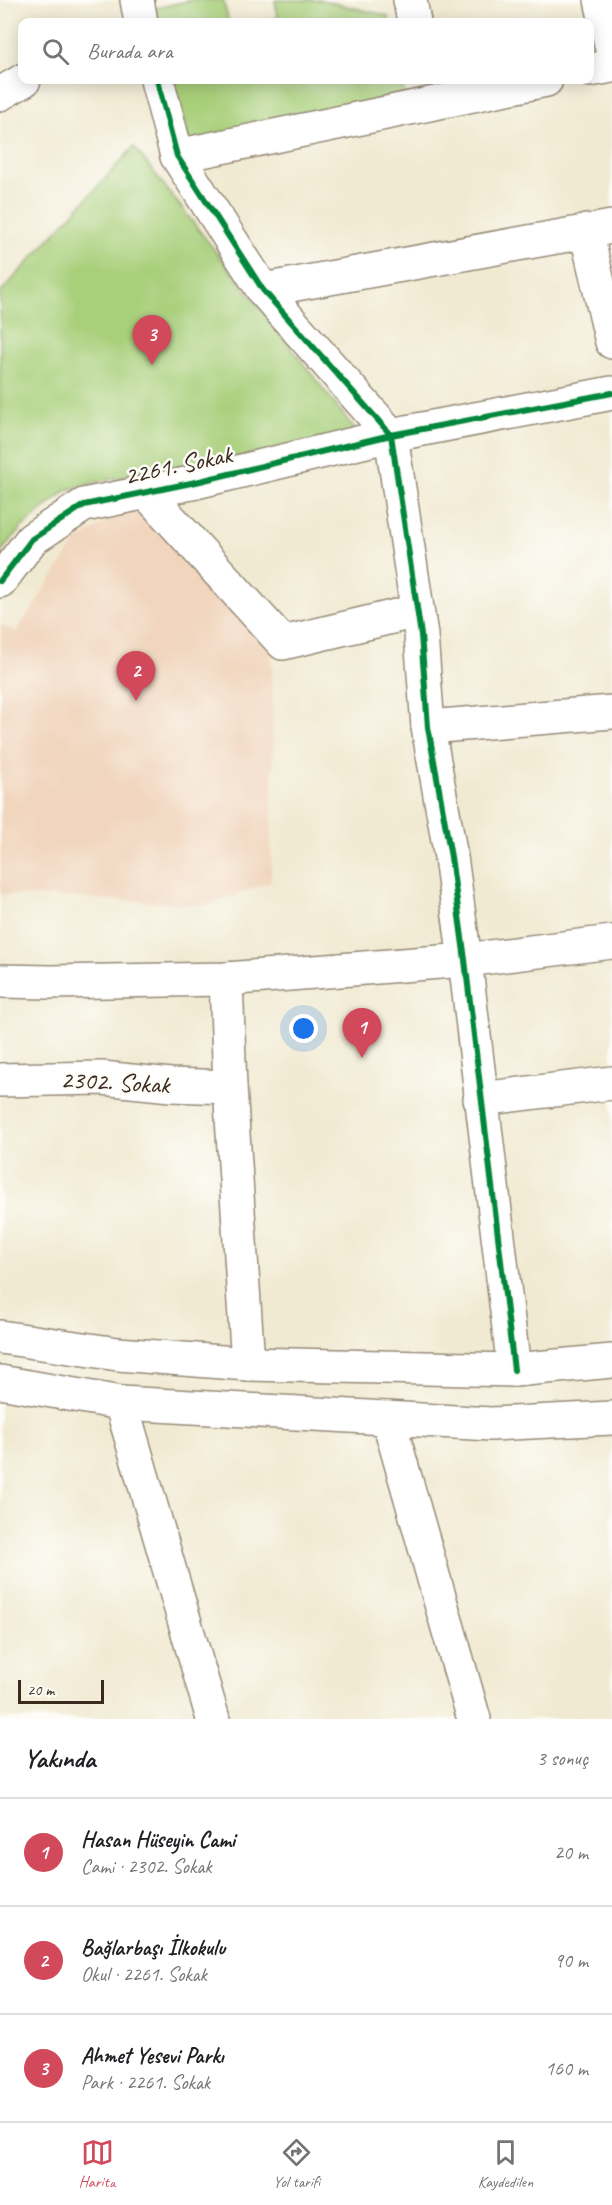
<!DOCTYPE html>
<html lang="tr">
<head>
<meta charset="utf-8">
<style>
  body { margin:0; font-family:Caveat,sans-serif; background:#f6f6f6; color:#202124 }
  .scale { position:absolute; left:18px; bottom:15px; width:86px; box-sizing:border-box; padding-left:6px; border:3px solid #3b2a1e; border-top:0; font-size:16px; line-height:21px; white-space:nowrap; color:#3b2a1e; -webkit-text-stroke:4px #fdfcf7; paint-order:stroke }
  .you { position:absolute; left:304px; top:1029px; width:21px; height:21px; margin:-15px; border:4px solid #fff; border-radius:50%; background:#1a73e8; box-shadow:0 0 0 9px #1a73e833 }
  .badge { display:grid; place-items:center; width:39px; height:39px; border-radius:50%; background:#d1495b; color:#fff; font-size:20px; font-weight:700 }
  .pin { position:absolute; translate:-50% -50px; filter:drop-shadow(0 2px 3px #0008) }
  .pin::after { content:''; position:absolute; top:32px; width:21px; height:18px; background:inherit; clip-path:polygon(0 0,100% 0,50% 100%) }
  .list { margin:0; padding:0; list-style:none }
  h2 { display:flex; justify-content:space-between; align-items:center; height:78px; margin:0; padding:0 24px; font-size:26px }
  h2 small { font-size:20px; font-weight:400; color:#757577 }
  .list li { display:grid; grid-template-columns:39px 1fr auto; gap:18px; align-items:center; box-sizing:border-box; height:108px; padding:0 24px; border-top:2px solid #e0e0e0 }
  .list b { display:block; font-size:22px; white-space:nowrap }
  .list p { margin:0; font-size:20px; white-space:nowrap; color:#757577 }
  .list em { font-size:20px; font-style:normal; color:#757577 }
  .icon { flex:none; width:33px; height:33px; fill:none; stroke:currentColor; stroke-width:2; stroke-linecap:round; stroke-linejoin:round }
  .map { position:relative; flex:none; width:612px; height:1719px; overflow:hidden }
  .search { position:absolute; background:#fff; box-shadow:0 3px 15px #0003; left:18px; right:18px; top:18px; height:66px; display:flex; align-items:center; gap:15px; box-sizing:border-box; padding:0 21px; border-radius:12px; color:#757577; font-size:22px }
  .sheet { height:402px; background:#fff }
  nav { display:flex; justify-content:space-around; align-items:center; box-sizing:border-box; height:84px; border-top:2px solid #e0e0e0; background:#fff; font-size:16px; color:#757577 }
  nav a { display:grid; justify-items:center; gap:3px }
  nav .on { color:#d1495b }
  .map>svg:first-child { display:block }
  .built { fill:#f1d5bd }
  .green { fill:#a8cf7a; stroke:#727c4c; stroke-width:1.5 }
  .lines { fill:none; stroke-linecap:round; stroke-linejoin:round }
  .street-casing { stroke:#968a78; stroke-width:36 }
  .secondary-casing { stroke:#968a78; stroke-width:36 }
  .street { stroke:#fff; stroke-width:33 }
  .secondary { stroke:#fff; stroke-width:33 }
  .cycleway-casing { stroke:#fdfcf7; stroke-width:10 }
  .cycleway { stroke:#00873e; stroke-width:6 }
  .labels { text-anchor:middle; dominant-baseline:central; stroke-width:5; stroke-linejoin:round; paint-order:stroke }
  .street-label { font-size:26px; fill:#3b2a1e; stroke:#fdfcf7 }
</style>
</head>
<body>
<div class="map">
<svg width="612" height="1719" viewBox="0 0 612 1719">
  <rect width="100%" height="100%" fill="#fdfcf7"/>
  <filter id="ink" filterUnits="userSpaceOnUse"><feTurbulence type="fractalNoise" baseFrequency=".0167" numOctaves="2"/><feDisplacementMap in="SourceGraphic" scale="12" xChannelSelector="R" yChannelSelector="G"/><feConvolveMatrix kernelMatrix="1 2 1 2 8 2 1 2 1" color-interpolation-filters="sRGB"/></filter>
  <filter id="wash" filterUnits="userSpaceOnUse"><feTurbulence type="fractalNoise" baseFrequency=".008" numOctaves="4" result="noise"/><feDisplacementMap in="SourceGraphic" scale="24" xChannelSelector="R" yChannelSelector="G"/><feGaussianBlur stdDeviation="1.35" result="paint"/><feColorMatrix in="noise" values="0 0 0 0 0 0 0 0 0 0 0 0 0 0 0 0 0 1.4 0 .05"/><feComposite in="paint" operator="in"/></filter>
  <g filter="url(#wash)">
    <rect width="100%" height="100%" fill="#f1ead2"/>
    <polygon class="built" points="130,505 272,638 273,764 271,882 207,905 0,894 0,625 16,632 76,542"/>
    <g class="green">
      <polygon points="192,0 223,0 229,22 155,22 152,9"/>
      <polygon points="275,0 321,0 388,16 390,22 257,22 278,18"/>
      <polygon points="172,80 401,80 407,105 191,147"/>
      <polygon points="134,147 360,436 101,481 67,490 22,527 0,553 0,293"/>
    </g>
  </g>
  <g filter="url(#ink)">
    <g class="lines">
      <defs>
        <g id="street">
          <polyline points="137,0 141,22"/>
          <polyline points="410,0 414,22"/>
          <polyline points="601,0 612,49"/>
          <polyline points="590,70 612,66"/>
          <polyline points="157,80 177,156 263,290 391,435 421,635 428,727 451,857 465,960 514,1370"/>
          <polyline points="0,94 24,80"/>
          <polyline points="177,156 546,80"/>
          <polyline points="586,231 612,342"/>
          <polyline points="263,290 612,227"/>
          <polyline points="146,492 283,643 417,611"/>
          <polyline points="0,581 32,539 84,505 196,482 391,435 612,393"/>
          <polyline points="428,727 612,712"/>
          <polyline points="226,979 230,1087 248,1364"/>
          <polyline points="0,981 50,982 226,979 465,960 612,942"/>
          <polyline points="0,1080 102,1078 171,1085 230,1087"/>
          <polyline points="480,1099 612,1083"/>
          <polyline points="121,1403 213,1719"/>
          <polyline points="388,1418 474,1719"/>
        </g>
        <g id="secondary">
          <polyline points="0,1337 118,1354 248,1364 514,1370 612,1361"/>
          <polyline points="0,1382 121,1403 491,1424 612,1418"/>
        </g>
      </defs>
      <use href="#street" class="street-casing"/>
      <use href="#secondary" class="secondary-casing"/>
      <use href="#street" class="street"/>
      <use href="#secondary" class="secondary"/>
      <defs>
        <g id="cycleway">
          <polyline points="157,80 177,156 263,290 391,435 421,635 428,727 451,857 465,960 514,1370"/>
          <polyline points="0,581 32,539 84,505 196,482 391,435 612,393"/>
        </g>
      </defs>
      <use href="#cycleway" class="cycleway-casing"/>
      <use href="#cycleway" class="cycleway"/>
    </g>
  </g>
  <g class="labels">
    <g class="street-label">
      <text transform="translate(178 465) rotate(-12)">2261. Sokak</text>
      <text transform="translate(115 1082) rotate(3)">2302. Sokak</text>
    </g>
  </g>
</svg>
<div class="scale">20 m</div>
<div class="you"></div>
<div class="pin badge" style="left:362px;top:1058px">1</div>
<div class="pin badge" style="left:136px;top:701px">2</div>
<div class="pin badge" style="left:152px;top:365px">3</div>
<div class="search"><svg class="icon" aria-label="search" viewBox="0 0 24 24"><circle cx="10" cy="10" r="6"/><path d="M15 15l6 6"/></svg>Burada ara</div>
</div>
<section class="sheet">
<h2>Yakında<small>3 sonuç</small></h2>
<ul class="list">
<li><span class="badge">1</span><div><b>Hasan Hüseyin Cami</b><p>Cami · 2302. Sokak</p></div><em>20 m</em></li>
<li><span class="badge">2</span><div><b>Bağlarbaşı İlkokulu</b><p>Okul · 2261. Sokak</p></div><em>90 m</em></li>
<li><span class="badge">3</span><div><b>Ahmet Yesevi Parkı</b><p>Park · 2261. Sokak</p></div><em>160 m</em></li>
</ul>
</section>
<nav>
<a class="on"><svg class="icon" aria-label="map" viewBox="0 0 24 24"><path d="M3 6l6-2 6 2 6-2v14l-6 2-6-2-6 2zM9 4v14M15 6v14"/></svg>Harita</a>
<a><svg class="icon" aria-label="directions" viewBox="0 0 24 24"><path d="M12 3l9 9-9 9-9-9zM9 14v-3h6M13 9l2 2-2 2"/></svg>Yol tarifi</a>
<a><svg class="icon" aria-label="saved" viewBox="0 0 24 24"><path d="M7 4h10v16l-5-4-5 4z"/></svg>Kaydedilen</a>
</nav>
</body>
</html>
